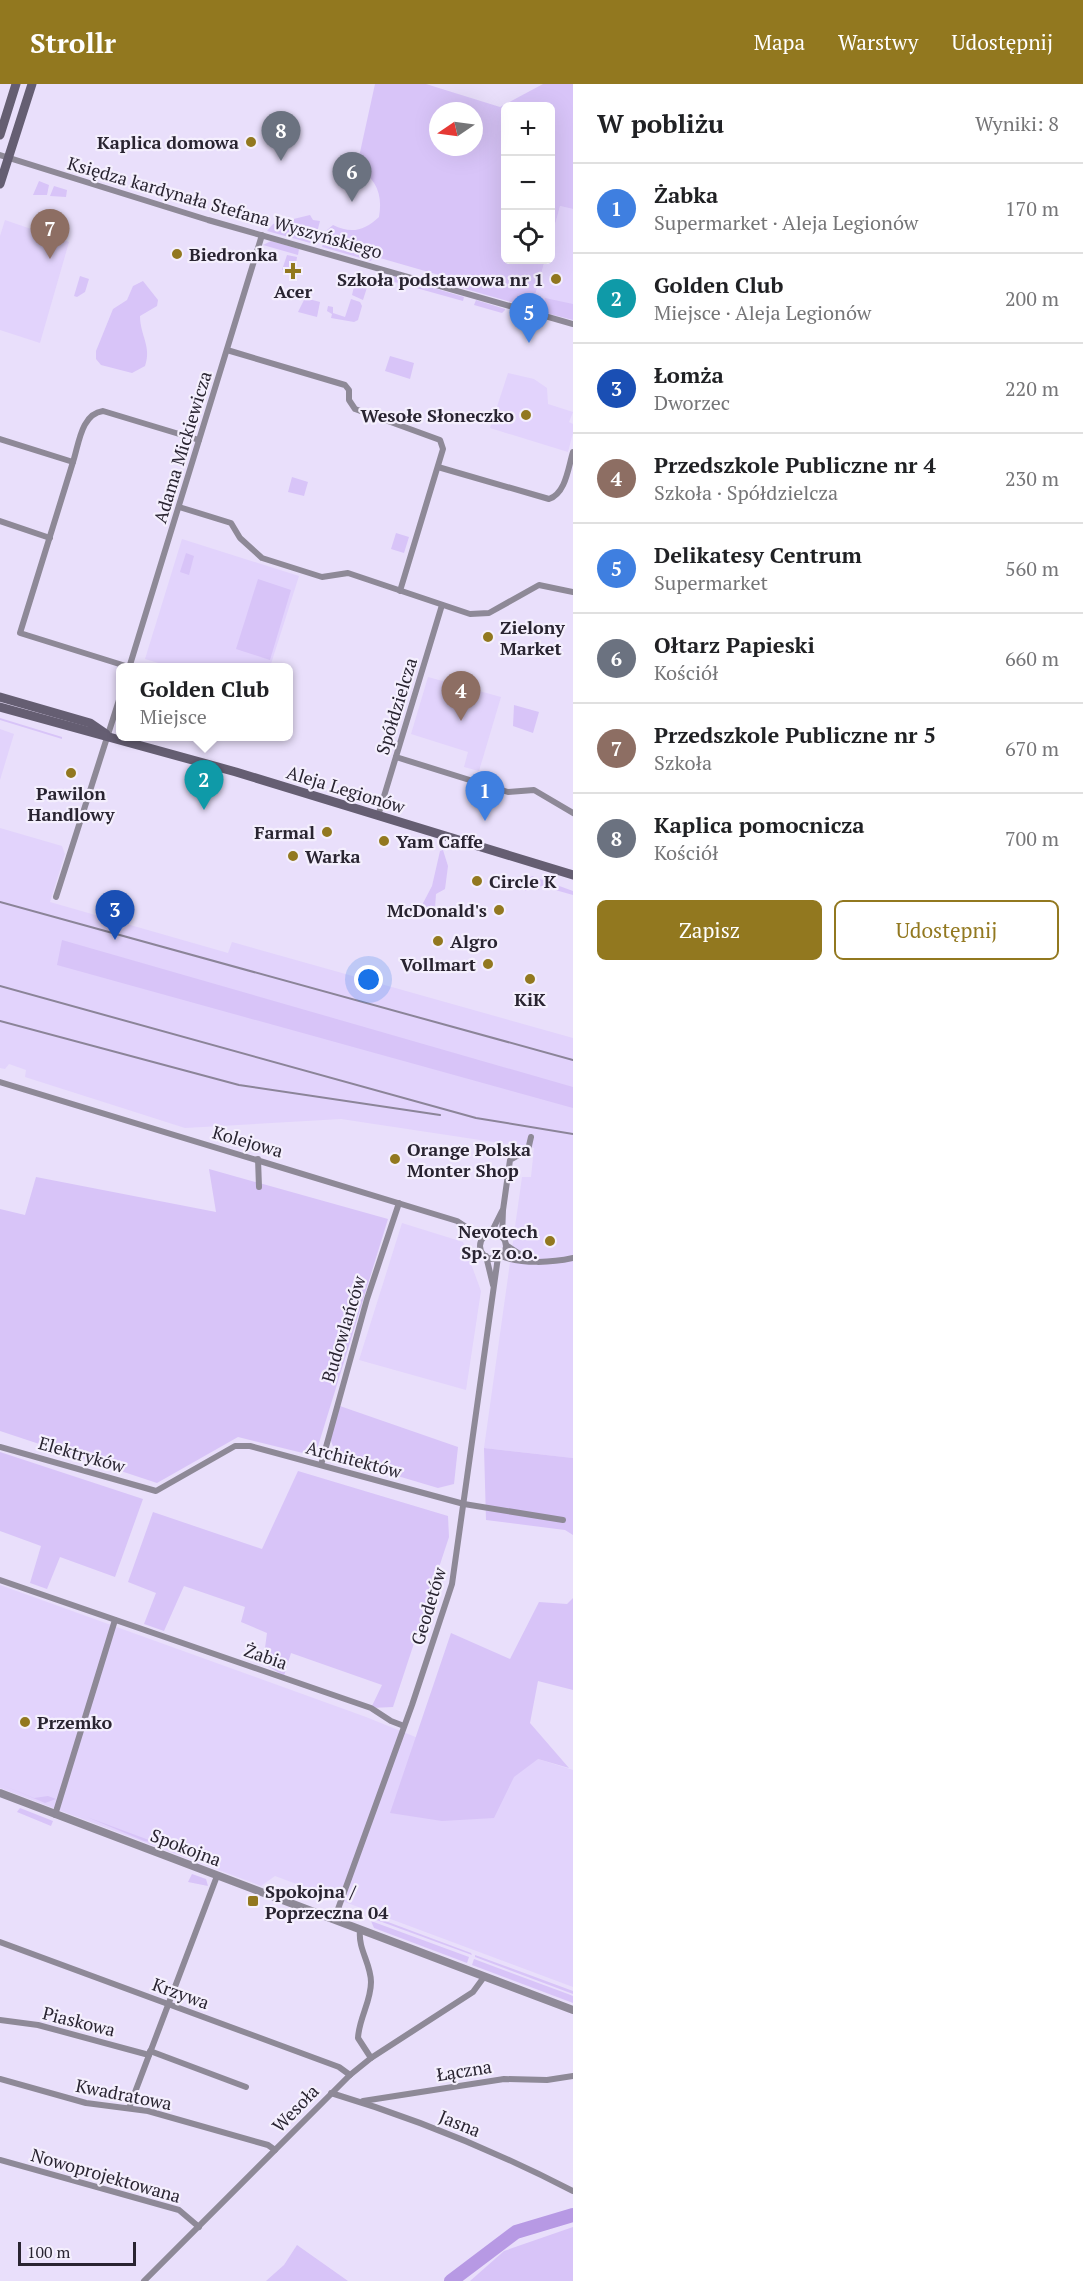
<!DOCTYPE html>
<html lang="pl">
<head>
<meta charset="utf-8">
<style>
  body { margin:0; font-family:"PT Serif",serif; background:#f2f2f2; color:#202124 }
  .controls { position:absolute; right:18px; top:18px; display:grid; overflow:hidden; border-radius:9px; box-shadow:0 6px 24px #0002 }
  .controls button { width:54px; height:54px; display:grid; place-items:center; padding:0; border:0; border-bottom:2px solid #e0e0e0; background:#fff; color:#202124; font:30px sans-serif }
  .compass { position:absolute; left:429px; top:18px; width:54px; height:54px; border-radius:50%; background:#fff; box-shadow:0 6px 24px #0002; rotate:257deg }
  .scale { position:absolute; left:18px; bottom:15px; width:118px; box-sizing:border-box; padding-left:6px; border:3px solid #292431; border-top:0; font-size:16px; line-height:21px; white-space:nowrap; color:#292431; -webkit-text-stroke:4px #f4effd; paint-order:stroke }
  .you { position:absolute; left:369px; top:896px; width:21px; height:21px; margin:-15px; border:4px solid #fff; border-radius:50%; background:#1a73e8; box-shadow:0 0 0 9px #1a73e833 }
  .badge { display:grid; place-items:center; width:39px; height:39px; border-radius:50%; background:#92781f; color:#fff; font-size:20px; font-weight:700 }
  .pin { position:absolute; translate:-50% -50px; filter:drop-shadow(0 2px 3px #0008) }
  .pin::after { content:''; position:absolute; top:32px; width:21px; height:18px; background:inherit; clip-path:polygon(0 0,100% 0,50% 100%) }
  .popup { position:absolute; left:116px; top:579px; width:177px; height:78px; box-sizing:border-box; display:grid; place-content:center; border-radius:9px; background:#fff; filter:drop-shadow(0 2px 4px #0005); font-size:20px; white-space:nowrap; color:#757577 }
  .popup b { font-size:22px; color:#202124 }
  .popup::after { content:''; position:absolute; left:50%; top:100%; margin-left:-12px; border:12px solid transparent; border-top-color:#fff }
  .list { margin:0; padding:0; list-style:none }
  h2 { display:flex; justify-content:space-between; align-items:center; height:78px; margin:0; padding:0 24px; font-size:26px }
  h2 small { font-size:20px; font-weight:400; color:#757577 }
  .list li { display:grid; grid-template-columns:39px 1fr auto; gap:18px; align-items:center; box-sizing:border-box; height:90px; padding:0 24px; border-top:2px solid #e0e0e0 }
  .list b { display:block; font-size:22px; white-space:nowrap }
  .list p { margin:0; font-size:20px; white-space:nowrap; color:#757577 }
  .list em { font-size:20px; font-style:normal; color:#757577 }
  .actions { display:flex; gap:12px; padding:18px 24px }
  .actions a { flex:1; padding:14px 0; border:2px solid #92781f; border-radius:9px; text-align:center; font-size:21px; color:#92781f }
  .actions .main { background:#92781f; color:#fff }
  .icon { flex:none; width:33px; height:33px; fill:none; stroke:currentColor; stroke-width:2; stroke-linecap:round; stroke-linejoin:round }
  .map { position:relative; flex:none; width:573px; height:2197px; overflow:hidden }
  header { display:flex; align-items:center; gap:36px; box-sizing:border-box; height:84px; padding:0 30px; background:#92781f; color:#fff }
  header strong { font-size:28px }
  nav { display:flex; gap:33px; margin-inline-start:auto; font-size:21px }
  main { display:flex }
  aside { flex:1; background:#fff }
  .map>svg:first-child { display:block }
  .built { fill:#e2d3fc }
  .green { fill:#d8c4f8; fill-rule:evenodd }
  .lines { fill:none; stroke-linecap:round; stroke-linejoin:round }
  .river { stroke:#b799e4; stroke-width:14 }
  .minor { stroke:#8e8997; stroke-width:6 }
  .tertiary { stroke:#8e8997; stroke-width:8 }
  .secondary { stroke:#655e72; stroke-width:9 }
  .rail { stroke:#8b8498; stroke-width:2 }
  .poi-dot { fill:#92781f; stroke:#f4effd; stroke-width:2 }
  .labels { text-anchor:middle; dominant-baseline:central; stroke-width:4.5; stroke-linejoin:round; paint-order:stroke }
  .poi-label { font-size:18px; font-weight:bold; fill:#292431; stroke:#f4effd; text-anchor:start }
  .street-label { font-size:18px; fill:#292431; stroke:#f4effd }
</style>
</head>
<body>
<header>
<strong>Strollr</strong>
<nav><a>Mapa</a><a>Warstwy</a><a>Udostępnij</a></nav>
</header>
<main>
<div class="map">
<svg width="573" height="2197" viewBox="0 0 573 2197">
  <rect width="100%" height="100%" fill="#e9dffb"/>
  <g class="built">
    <polygon points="560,122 573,125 573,234 532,223 545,176 550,176 551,156"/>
    <polygon points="5,136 69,158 40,259 0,246 0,152"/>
    <polygon points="508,289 534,295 547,304 548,320 573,328 569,338 573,340 573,349 568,368 490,344"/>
    <polygon points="182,455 299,492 270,583 172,583 145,575"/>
    <polygon points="428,593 501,613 479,687 464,683 468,668 411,650"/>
    <polygon points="0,645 14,650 0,696"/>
    <polygon points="0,744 62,762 65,770 50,818 228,869 232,858 573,954 573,1374 484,1364 522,1093 531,1093 534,1064 341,1035 185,1044 25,993 26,986 9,980 5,985 0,984"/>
    <polygon points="402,1139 463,1158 481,1207 466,1306 359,1276"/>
    <polygon points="0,1501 366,1633 418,1654 538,1675 573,1686 573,1903 275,1792 261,1802 0,1704"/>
  </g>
  <g class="green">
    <path d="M375,0H426L500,23L543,0H573V125L560,122L551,156L550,22H506V176H545L534,215L528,223L445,199L446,193L373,172L371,177L322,163L327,146L333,141C351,150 364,147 379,133C383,109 376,96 357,82ZM438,27H474V63H438Z"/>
    <polygon points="39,97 49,101 47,111 33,111"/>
    <polygon points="54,102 67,106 66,113 50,112"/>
    <polygon points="310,131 313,136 320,137 314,160 267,147 273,140"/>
    <polygon points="271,157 299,165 298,171 263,161"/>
    <polygon points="287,171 297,173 296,180 282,186"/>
    <polygon points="357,190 370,194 363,216 352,211"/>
    <polygon points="390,191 464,213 463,217 391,197 387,194"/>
    <polygon points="80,192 89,195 85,208 77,213 74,212"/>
    <path d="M143,197L158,216L157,222L140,232C140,251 152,263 145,282L132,289L101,281L96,275V267L113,225L127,216L133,202Z"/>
    <polygon points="305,214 320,218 317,233 298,228"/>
    <polygon points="545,214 573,220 573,236 546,229 543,223"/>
    <polygon points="351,215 360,218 362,222 358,236 354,238 331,234 332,230 327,227 328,222 333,223 333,229 345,233"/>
    <polygon points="476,216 505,225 505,226 502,229 474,221"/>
    <polygon points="390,272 414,279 410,295 385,287"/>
    <polygon points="292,393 308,398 304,412 288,408"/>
    <polygon points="396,449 409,453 404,469 391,465"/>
    <polygon points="186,469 194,472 189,491 180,488"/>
    <polygon points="258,495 291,506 270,576 236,565"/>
    <polygon points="514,621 539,628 533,649 513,642"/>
    <polygon points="0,634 62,653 62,655 0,636"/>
    <polygon points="443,766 448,782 445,805 436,810 435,824 421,823 432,802 440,767"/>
    <polygon points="532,792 573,807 573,811 541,802 539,806 531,804 525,807 524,798"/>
    <polygon points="62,856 573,1003 573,1024 57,881"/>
    <polygon points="209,1085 388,1135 315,1372 238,1353 157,1399 0,1347 0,1125 25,1131 36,1093 216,1128"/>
    <polygon points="337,1321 458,1363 454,1400 438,1404 337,1374 329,1351"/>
    <polygon points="484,1364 573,1374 573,1451 565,1446 486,1436"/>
    <polygon points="0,1368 143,1415 115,1493 60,1473 47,1505 30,1499 41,1462 0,1447"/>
    <polygon points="298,1387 448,1432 449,1453 393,1623 371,1624 382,1601 291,1569 284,1592 263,1579 267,1549 241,1538 245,1523 184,1502 164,1547 144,1540 156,1509 128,1498 153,1428 262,1465"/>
    <polygon points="573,1514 573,1606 538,1597 530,1639 569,1684 538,1675 514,1693 494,1734 442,1737 390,1729 451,1549 510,1575 539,1518 567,1520"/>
    <polygon points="0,1700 34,1714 48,1712 56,1715 45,1719"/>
    <polygon points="20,1724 53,1737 51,1742 17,1728"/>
    <polygon points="87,1733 157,1759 144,1757"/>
    <polygon points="192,1790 206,1795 208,1802 188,1798"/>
    <polygon points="372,1832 471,1869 472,1871 371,1834"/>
    <polygon points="371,1837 469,1873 467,1879 374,1844"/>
    <polygon points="475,1871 573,1907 573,1910 475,1873"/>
    <polygon points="474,1875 568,1910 573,1912 573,1919 472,1881"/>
    <polygon points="573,2143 573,2197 470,2197 504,2167"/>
    <polygon points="297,2161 348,2197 266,2197 284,2181"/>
  </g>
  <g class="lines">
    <polyline class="river" points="451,2197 516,2148 573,2131"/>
    <g class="minor">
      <polyline points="0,71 208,136 573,240"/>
      <polyline points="227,266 345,301 349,306 349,316 355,325 440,356 443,365 400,507"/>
      <path d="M0,355L73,378C79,360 81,330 103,327L199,356"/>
      <polyline points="73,378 20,549 129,583"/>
      <path d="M438,383L549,415C566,409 568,384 573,368"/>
      <polyline points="179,423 231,439 240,454 262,474 322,493 348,489 470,530 489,529 539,501 573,508"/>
      <polyline points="0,437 50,454"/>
      <polyline points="129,584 262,151"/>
      <polyline points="396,673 508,708 534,706 573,729"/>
      <polyline points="378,732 442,521"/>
      <polyline points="56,813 120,613"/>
      <polyline points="0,998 457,1137 483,1154"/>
      <polyline points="258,1075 259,1103"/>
      <polyline points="491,1149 502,1127"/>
      <circle cx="493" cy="1162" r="13"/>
      <polyline points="502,1153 503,1126 510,1076 528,1066 531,1053"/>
      <polyline points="506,1161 527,1175"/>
      <polyline points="486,1172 493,1201"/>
      <path d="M501,1172C522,1180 551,1179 573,1174"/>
      <polyline points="0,1363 156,1407 235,1362 250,1362 464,1420 563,1436"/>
      <polyline points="321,1381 367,1215 399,1119"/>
      <polyline points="0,1496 371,1624 391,1637 404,1642"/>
      <polyline points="55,1731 115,1536"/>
      <polyline points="334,1836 412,1621 452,1500 498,1173"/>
      <path d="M360,1847C358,1865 371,1880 371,1898C371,1918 359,1934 358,1954L371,1974"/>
      <polyline points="0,1858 339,1983 350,1991"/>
      <polyline points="0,1936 38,1941 149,1971"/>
      <polyline points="150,1967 246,2003"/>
      <polyline points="0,1995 86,2019 148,2027 268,2061 275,2066"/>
      <path d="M331,2009C415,2034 495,2067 573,2107"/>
      <polyline points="363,2017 504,1995 547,1996 573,1992"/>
      <polyline points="129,2024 217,1792"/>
      <polyline points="0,2076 179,2126 199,2143"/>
      <polyline points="144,2197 350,1991 371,1974 473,1908 484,1893"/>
    </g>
    <polyline class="tertiary" points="0,1709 573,1926"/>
    <g class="secondary">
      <polyline points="0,51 16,0"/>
      <polyline points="0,100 32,0"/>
      <polyline points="0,613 90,639 106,650"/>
      <polyline points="0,623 236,688 573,791"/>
    </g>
    <g class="rail">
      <polyline points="0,818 573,976"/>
      <polyline points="0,902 476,1034 573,1050"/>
      <polyline points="0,937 239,1001 440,1031"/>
    </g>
  </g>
  <g class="poi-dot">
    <circle cx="251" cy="58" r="6"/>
    <circle cx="177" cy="170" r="6"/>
    <path d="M290 178h6v6h6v6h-6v6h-6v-6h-6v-6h6z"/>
    <circle cx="556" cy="195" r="6"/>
    <circle cx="526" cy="331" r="6"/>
    <circle cx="488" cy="553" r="6"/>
    <circle cx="71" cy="689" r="6"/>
    <circle cx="327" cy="748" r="6"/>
    <circle cx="384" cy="757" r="6"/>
    <circle cx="293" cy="772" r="6"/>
    <circle cx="477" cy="797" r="6"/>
    <circle cx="499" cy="826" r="6"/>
    <circle cx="438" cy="857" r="6"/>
    <circle cx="488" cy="880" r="6"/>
    <circle cx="530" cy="895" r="6"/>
    <circle cx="395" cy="1075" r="6"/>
    <circle cx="550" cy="1157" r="6"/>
    <circle cx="25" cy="1638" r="6"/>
    <rect x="247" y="1811" width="12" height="12" rx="3"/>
  </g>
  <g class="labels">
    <g class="poi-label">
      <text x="239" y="58" text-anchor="end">Kaplica domowa</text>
      <text x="189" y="170">Biedronka</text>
      <text x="544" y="195" text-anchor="end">Szkoła podstawowa nr 1</text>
      <text x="293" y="207" text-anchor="middle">Acer</text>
      <text x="514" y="331" text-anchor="end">Wesołe Słoneczko</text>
      <text x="500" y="543">Zielony<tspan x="500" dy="21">Market</tspan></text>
      <text x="71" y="709" text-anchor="middle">Pawilon<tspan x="71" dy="21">Handlowy</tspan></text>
      <text x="315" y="748" text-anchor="end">Farmal</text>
      <text x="396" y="757">Yam Caffe</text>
      <text x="305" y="772">Warka</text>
      <text x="489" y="797">Circle K</text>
      <text x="487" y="826" text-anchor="end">McDonald's</text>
      <text x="450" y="857">Algro</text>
      <text x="476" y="880" text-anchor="end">Vollmart</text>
      <text x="530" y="915" text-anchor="middle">KiK</text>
      <text x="407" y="1065">Orange Polska<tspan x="407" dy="21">Monter Shop</tspan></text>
      <text x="538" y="1147" text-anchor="end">Nevotech<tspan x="538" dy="21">Sp. z o.o.</tspan></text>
      <text x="37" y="1638">Przemko</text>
      <text x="265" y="1807">Spokojna /<tspan x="265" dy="21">Poprzeczna 04</tspan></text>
    </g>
    <g class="street-label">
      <text transform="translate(225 123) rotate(16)">Księdza kardynała Stefana Wyszyńskiego</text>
      <text transform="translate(182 363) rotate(-73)">Adama Mickiewicza</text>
      <text transform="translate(396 622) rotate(-73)">Spółdzielcza</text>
      <text transform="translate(346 705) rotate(17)">Aleja Legionów</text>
      <text transform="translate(248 1057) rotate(16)">Kolejowa</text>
      <text transform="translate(343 1245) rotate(-73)">Budowlańców</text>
      <text transform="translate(82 1370) rotate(16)">Elektryków</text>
      <text transform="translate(354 1375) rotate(15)">Architektów</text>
      <text transform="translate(428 1522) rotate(-73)">Geodetów</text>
      <text transform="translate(266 1572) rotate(19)">Żabia</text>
      <text transform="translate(186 1763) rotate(21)">Spokojna</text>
      <text transform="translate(181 1909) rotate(20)">Krzywa</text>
      <text transform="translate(79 1937) rotate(14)">Piaskowa</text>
      <text transform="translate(464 1986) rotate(-9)">Łączna</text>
      <text transform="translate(124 2010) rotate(11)">Kwadratowa</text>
      <text transform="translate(295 2024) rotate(-46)">Wesoła</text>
      <text transform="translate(460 2039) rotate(22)">Jasna</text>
      <text transform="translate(106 2091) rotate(16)">Nowoprojektowana</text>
    </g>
  </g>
</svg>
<div class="controls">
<button>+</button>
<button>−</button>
<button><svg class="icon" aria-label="locate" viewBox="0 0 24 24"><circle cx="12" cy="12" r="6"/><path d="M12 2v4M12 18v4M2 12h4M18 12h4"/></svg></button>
</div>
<svg class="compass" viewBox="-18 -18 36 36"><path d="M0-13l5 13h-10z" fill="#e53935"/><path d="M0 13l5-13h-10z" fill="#757577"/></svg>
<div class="scale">100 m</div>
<div class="you"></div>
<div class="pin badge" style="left:485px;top:737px;background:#3f7fe0">1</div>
<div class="pin badge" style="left:204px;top:726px;background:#0f9aa8">2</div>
<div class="popup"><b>Golden Club</b>Miejsce</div>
<div class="pin badge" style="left:115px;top:856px;background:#1a4fb4">3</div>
<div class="pin badge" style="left:461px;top:637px;background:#8d6e63">4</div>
<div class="pin badge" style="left:529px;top:259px;background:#3f7fe0">5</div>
<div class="pin badge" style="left:352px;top:118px;background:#6b7280">6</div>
<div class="pin badge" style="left:50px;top:175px;background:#8d6e63">7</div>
<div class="pin badge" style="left:281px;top:77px;background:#6b7280">8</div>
</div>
<aside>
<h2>W pobliżu<small>Wyniki: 8</small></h2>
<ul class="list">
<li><span class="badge" style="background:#3f7fe0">1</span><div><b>Żabka</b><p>Supermarket · Aleja Legionów</p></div><em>170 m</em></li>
<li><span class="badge" style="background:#0f9aa8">2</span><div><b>Golden Club</b><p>Miejsce · Aleja Legionów</p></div><em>200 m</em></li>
<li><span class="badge" style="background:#1a4fb4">3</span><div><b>Łomża</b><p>Dworzec</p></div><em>220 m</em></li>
<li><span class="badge" style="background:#8d6e63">4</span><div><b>Przedszkole Publiczne nr 4</b><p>Szkoła · Spółdzielcza</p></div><em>230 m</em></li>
<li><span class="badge" style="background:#3f7fe0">5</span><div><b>Delikatesy Centrum</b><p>Supermarket</p></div><em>560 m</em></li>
<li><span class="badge" style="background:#6b7280">6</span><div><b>Ołtarz Papieski</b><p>Kościół</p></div><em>660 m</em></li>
<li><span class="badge" style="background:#8d6e63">7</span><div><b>Przedszkole Publiczne nr 5</b><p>Szkoła</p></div><em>670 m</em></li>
<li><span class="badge" style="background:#6b7280">8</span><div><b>Kaplica pomocnicza</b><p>Kościół</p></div><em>700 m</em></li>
</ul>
<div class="actions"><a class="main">Zapisz</a><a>Udostępnij</a></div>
</aside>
</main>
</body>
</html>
